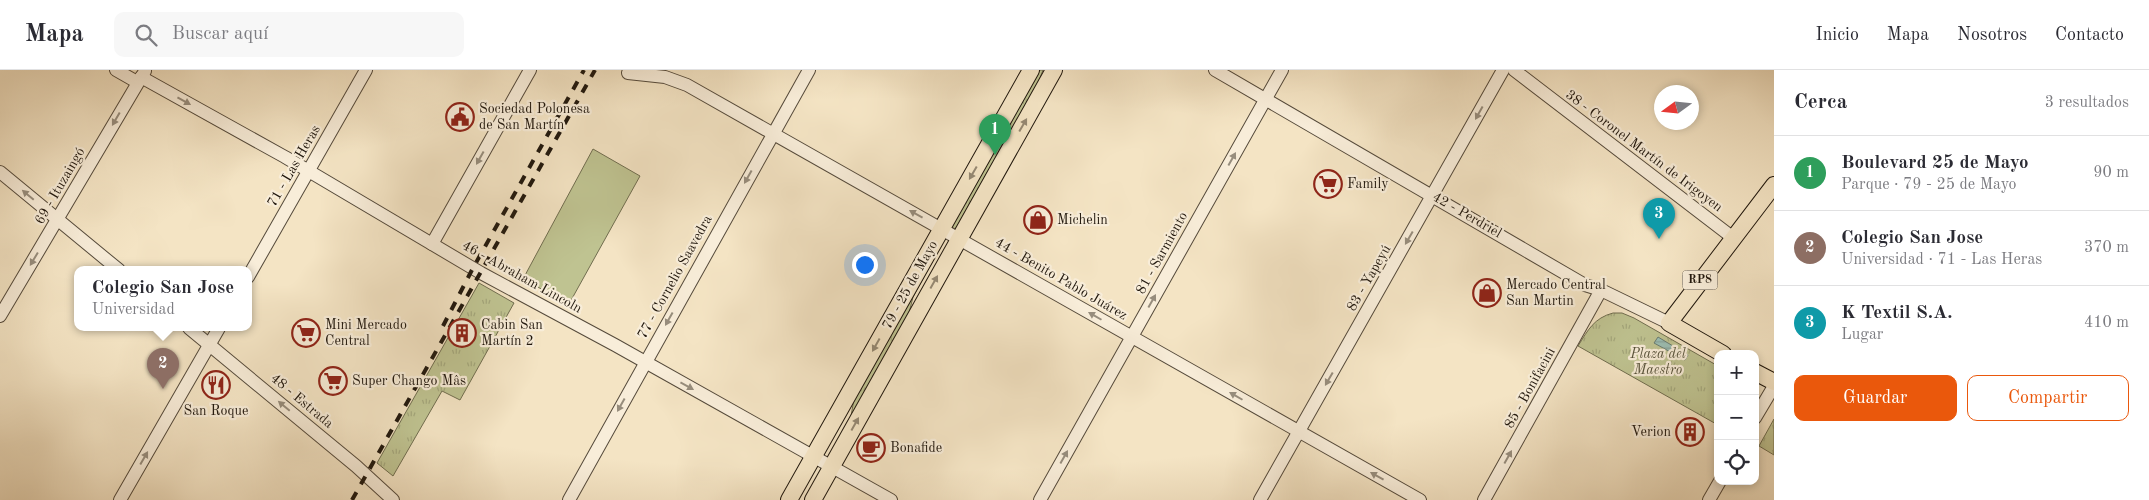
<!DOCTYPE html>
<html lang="es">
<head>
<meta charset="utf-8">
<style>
  body { margin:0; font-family:"Old Standard TT",serif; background:#f7f7f7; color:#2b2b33 }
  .controls { position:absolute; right:15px; bottom:15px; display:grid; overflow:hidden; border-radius:10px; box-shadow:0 2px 8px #0003 }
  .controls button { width:45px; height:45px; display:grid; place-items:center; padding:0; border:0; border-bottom:1px solid #e1e1e2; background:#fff; color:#2b2b33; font:25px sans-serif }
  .compass { position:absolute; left:1654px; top:15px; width:45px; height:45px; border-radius:50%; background:#fff; box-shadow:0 2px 8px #0003; rotate:255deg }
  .you { position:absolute; left:864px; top:194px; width:18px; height:18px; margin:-12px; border:4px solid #fff; border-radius:50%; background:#1a73e8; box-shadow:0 0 0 8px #1a73e833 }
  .badge { display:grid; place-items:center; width:32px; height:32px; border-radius:50%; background:#ea580c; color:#fff; font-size:16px; font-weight:700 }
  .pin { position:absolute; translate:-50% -41px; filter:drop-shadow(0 1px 2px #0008) }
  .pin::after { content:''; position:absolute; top:26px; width:18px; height:15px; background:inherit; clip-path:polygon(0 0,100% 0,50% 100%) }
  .popup { position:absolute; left:74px; top:196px; width:178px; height:65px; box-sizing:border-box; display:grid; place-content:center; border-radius:10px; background:#fff; filter:drop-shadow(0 1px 4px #0005); font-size:16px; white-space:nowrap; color:#7c7c81 }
  .popup b { font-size:19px; color:#2b2b33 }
  .popup::after { content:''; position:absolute; left:50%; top:100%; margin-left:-10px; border:10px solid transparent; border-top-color:#fff }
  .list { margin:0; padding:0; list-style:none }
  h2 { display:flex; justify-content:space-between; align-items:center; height:65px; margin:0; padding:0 20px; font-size:21px }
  h2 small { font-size:16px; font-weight:400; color:#7c7c81 }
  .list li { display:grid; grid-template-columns:32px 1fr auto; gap:15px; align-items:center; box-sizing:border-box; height:75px; padding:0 20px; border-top:1px solid #e1e1e2 }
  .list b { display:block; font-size:19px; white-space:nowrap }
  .list p { margin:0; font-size:16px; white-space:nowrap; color:#7c7c81 }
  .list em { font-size:16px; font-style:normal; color:#7c7c81 }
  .actions { display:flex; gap:10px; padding:15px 20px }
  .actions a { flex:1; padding:11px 0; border:1px solid #ea580c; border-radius:10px; text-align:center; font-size:18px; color:#ea580c }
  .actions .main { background:#ea580c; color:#fff }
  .icon { flex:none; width:28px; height:28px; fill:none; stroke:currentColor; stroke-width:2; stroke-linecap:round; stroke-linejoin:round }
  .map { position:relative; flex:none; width:1774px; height:430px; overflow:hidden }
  header { display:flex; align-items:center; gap:30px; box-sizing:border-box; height:70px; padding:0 25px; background:#fff; border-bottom:1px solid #e1e1e2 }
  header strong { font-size:24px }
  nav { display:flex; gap:28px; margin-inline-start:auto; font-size:18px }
  .search { width:350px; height:45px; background:#f7f7f7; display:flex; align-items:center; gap:12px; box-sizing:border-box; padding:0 18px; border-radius:10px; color:#7c7c81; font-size:19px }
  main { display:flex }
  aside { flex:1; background:#fff }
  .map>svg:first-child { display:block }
  .grass { fill:#bfc391; stroke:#706d4f }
  .park { fill:url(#park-tufts); stroke:#706d4f }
  .water { fill:url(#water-rules); stroke:#6a7c71 }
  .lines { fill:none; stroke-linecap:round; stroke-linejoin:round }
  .minor-casing { stroke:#554a3b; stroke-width:14 }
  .major-casing { stroke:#20170d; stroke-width:18 }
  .minor { stroke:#f8edd9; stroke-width:12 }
  .major { stroke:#f4e4c4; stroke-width:16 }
  .rail { stroke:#20170d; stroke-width:4; stroke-dasharray:9 9; stroke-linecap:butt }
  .oneway { fill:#978d7d }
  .oneway2 { fill:#958872 }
  .labels { text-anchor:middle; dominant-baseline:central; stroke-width:4.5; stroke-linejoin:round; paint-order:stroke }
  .shield { fill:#f8edd9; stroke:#61574a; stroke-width:1 }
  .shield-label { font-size:12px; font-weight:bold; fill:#20170d }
  .poi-label { font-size:14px; fill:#20170d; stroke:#f8edd9; text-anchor:start }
  .street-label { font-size:14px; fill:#20170d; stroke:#f8edd9 }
  .park-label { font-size:14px; font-style:italic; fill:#58533b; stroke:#f8edd9 }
</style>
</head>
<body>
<header>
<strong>Mapa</strong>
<div class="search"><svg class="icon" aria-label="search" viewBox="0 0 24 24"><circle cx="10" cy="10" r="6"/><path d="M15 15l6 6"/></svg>Buscar aquí</div>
<nav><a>Inicio</a><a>Mapa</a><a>Nosotros</a><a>Contacto</a></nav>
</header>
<main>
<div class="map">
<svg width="1774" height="430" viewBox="0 0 1774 430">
  <defs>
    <pattern id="park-tufts" width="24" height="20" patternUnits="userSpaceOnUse" patternTransform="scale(1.25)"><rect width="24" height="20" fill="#bfc391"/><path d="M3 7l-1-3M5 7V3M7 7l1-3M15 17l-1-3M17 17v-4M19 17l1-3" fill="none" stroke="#a4a77c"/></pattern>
    <pattern id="water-rules" width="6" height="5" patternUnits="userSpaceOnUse" patternTransform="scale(1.25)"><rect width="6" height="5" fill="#9cbfb4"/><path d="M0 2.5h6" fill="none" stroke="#86a39a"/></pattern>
  </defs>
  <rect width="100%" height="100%" fill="#f4e4c4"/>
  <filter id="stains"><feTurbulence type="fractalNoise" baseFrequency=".004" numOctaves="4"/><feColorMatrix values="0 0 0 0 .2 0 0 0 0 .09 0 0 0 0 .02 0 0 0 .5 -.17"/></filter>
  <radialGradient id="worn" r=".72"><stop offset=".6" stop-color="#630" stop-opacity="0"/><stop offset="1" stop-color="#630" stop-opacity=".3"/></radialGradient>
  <polygon class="grass" points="593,79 640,106 569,234 523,209"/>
  <g class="park">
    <polygon points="1040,0 1043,0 1038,13 956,158 954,159 952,156"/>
    <polygon points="940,177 913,227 908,247 851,346 854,329"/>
    <polygon points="479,213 514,233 460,330 442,321 393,406 377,393"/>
    <path d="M1613,243H1622L1634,248L1718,296V355L1578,276C1588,260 1594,248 1613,243Z"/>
    <polygon points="1774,349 1774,385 1759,376"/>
  </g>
  <polygon class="water" points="1658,267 1688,285 1685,290 1654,273"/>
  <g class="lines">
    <defs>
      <g id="minor">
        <polyline points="116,0 137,12"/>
        <polyline points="1215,0 1585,215 1601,220 1669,253"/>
        <polyline points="1514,0 1732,167"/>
        <polyline points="628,3 665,7 687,15 1420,430"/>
        <polyline points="141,7 285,87 481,203 615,275 891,430"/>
        <polyline points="0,102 119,200"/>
        <polyline points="432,174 530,0"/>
        <polyline points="248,207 366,0"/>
        <polyline points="0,246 145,1"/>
        <polyline points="189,258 356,396 393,430"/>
        <polyline points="1755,348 1774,316"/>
        <polyline points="120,430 219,258"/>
        <polyline points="569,430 809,0"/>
        <polyline points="1040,430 1282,0"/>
        <polyline points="1260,430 1503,0"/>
        <polyline points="1484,430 1601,220"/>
        <polyline points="1709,430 1720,411"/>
      </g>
      <g id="major">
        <polyline points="1723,284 1669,253 1774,115"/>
        <polyline points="1755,302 1774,312"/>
        <polyline points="789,430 1031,0"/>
        <polyline points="813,430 1054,0"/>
      </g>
    </defs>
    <use href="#minor" class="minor-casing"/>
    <use href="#major" class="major-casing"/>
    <use href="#minor" class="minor"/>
    <use href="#major" class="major"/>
    <g class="rail">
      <polyline points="443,256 473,198 584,0"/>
      <polyline points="352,430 595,0"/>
    </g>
  </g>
  <defs><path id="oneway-solid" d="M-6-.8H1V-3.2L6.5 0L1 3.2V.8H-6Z" transform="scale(1.25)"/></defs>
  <g class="oneway">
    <use href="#oneway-solid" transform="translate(184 31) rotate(29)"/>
    <use href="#oneway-solid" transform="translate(1479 43) rotate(119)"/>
    <use href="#oneway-solid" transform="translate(116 49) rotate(120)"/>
    <use href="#oneway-solid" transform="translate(480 88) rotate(119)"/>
    <use href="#oneway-solid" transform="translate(1232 89) rotate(-61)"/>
    <use href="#oneway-solid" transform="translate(748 107) rotate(119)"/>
    <use href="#oneway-solid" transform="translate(28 125) rotate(-140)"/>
    <use href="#oneway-solid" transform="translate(916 144) rotate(-151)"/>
    <use href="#oneway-solid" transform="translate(1409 168) rotate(120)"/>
    <use href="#oneway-solid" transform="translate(34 189) rotate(121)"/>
    <use href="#oneway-solid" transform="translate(1152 231) rotate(-61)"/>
    <use href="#oneway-solid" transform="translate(1095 246) rotate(-150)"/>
    <use href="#oneway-solid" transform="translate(669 249) rotate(119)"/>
    <use href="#oneway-solid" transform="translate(1329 309) rotate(120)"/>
    <use href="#oneway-solid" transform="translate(687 316) rotate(29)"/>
    <use href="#oneway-solid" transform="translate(1236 326) rotate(-150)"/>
    <use href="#oneway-solid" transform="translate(621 335) rotate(119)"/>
    <use href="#oneway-solid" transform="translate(284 336) rotate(-140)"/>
    <use href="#oneway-solid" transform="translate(1064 387) rotate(-61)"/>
    <use href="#oneway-solid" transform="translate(1508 387) rotate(-61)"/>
    <use href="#oneway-solid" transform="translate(144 388) rotate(-60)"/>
    <use href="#oneway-solid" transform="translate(1377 406) rotate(-151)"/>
  </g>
  <g class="oneway2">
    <use href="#oneway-solid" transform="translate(1023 55) rotate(-60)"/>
    <use href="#oneway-solid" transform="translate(973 103) rotate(120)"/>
    <use href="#oneway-solid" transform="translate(934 212) rotate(-61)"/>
    <use href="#oneway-solid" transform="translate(876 275) rotate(119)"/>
    <use href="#oneway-solid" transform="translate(855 354) rotate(-61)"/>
  </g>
  <defs>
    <symbol id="civic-ring" viewBox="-11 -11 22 22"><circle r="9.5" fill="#f8edd9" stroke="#8f2418" stroke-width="1.5"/><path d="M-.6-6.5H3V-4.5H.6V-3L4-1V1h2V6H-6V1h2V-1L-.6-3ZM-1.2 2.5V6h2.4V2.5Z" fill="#8f2418"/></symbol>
    <symbol id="supermarket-ring" viewBox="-11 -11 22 22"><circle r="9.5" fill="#f8edd9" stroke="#8f2418" stroke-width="1.5"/><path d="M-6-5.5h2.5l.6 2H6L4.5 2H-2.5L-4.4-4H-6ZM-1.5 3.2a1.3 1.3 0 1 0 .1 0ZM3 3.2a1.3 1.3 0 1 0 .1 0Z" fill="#8f2418"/></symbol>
    <symbol id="shop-ring" viewBox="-11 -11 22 22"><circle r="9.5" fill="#f8edd9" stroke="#8f2418" stroke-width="1.5"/><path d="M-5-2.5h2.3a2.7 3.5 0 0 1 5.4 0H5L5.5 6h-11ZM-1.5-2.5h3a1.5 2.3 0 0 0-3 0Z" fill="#8f2418"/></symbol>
    <symbol id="building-ring" viewBox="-11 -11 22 22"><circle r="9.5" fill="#f8edd9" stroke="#8f2418" stroke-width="1.5"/><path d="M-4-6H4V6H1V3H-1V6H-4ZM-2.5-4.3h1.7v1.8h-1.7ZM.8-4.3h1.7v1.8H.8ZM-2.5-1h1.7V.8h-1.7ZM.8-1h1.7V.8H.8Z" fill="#8f2418"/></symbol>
    <symbol id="restaurant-ring" viewBox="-11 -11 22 22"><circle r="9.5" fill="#f8edd9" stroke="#8f2418" stroke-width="1.5"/><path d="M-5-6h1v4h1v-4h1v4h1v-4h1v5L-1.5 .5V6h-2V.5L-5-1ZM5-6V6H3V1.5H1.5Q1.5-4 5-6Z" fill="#8f2418"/></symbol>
    <symbol id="cafe-ring" viewBox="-11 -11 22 22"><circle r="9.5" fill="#f8edd9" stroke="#8f2418" stroke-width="1.5"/><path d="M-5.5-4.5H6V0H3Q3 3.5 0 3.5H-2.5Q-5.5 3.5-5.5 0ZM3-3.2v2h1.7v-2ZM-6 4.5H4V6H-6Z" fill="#8f2418"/></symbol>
  </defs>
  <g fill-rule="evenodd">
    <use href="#civic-ring" x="444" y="31" width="32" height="32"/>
    <use href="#supermarket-ring" x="1312" y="98" width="32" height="32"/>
    <use href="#shop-ring" x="1022" y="134" width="32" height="32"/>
    <use href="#shop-ring" x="1471" y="207" width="32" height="32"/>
    <use href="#supermarket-ring" x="290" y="247" width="32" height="32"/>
    <use href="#building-ring" x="446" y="247" width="32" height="32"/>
    <use href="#supermarket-ring" x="317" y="295" width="32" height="32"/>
    <use href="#restaurant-ring" x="200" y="299" width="32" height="32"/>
    <use href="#building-ring" x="1674" y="346" width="32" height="32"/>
    <use href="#cafe-ring" x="855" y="362" width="32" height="32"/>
  </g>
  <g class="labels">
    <rect class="shield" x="1682.5" y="200.5" width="35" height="19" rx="4"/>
    <g class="shield-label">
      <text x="1700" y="210">RP8</text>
    </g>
    <g class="poi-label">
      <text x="479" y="39">Sociedad Polonesa<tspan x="479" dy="16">de San Martín</tspan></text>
      <text x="1347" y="114">Family</text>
      <text x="1057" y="150">Michelin</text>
      <text x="1506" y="215">Mercado Central<tspan x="1506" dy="16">San Martin</tspan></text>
      <text x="325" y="255">Mini Mercado<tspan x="325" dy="16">Central</tspan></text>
      <text x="481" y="255">Cabin San<tspan x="481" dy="16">Martín 2</tspan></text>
      <text x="352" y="311">Super Chango Mâs</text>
      <text x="216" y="341" text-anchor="middle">San Roque</text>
      <text x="1671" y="362" text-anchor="end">Verion</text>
      <text x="890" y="378">Bonafide</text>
    </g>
    <g class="street-label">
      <text transform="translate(1644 81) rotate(37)">38 - Coronel Martín de Irigoyen</text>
      <text transform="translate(294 96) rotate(-60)">71 - Las Heras</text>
      <text transform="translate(60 116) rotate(-60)">69 - Ituzaingó</text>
      <text transform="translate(1467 145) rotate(30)">42 - Perdriel</text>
      <text transform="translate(1162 183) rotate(-61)">81 - Sarmiento</text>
      <text transform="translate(522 207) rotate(29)">46 - Abraham Lincoln</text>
      <text transform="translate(675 207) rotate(-61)">77 - Cornelio Saavedra</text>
      <text transform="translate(1369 208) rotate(-60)">83 - Yapeyú</text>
      <text transform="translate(1061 209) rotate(30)">44 - Benito Pablo Juárez</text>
      <text transform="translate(910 215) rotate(-61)">79 - 25 de Mayo</text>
      <text transform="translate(1530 318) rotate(-61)">85 - Bonifacini</text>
      <text transform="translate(302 331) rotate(40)">48 - Estrada</text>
    </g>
    <g class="park-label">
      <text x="1658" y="284">Plaza del<tspan x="1658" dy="16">Maestro</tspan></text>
    </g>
  </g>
  <rect width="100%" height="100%" filter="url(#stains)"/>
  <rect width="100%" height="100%" fill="url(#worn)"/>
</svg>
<div class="controls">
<button>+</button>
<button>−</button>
<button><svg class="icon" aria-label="locate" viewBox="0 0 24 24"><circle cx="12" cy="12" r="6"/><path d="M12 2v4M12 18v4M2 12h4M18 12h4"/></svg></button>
</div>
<svg class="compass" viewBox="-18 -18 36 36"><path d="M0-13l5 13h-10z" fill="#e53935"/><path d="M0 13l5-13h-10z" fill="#7c7c81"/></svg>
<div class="you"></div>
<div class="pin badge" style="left:995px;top:85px;background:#2e9e5b">1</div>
<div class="pin badge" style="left:163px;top:319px;background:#8d6e63">2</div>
<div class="popup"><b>Colegio San Jose</b>Universidad</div>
<div class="pin badge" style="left:1659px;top:169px;background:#0f9aa8">3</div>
</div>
<aside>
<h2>Cerca<small>3 resultados</small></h2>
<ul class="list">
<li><span class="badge" style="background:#2e9e5b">1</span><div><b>Boulevard 25 de Mayo</b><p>Parque · 79 - 25 de Mayo</p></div><em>90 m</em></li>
<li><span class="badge" style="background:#8d6e63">2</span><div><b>Colegio San Jose</b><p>Universidad · 71 - Las Heras</p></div><em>370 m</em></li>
<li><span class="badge" style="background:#0f9aa8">3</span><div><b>K Textil S.A.</b><p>Lugar</p></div><em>410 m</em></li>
</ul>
<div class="actions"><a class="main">Guardar</a><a>Compartir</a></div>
</aside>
</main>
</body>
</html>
